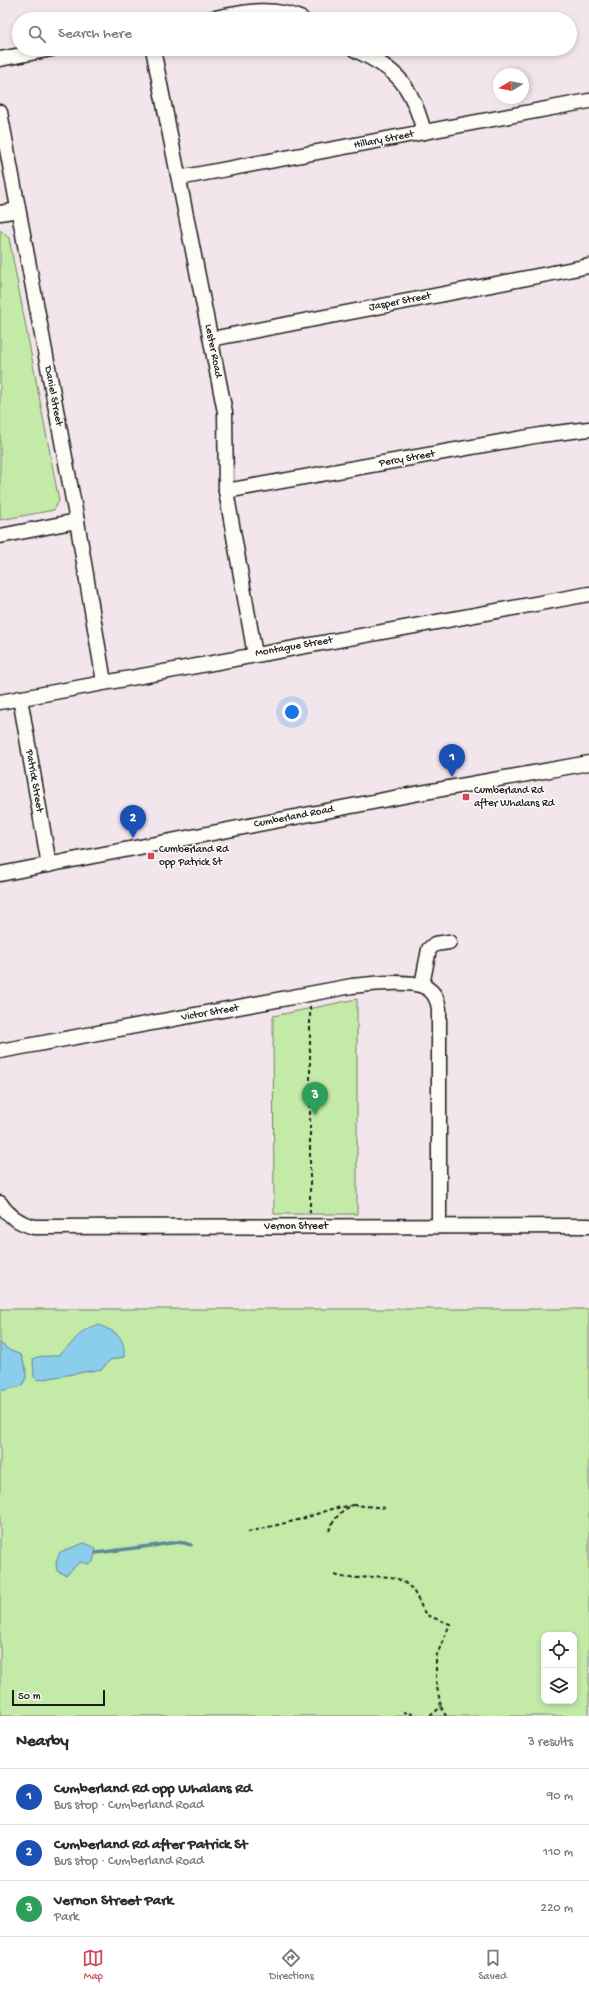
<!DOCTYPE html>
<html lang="en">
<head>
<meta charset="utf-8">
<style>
  body { margin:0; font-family:"Gochi Hand",sans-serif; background:#f7f7f7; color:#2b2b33 }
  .controls { position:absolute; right:12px; bottom:12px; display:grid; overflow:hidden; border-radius:8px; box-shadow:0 2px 6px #0003 }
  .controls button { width:36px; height:36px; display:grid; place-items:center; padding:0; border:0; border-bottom:1px solid #e1e1e2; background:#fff; color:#2b2b33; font:20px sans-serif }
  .compass { position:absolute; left:493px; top:68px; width:36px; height:36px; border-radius:50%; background:#fff; box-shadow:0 2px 6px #0003; rotate:260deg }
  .scale { position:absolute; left:12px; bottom:10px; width:93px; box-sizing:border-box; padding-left:4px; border:2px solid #1c1c1c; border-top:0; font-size:11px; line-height:14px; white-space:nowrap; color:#1c1c1c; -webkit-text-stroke:3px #fdfcf7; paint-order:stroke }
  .you { position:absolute; left:292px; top:712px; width:14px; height:14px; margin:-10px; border:3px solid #fff; border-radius:50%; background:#1a73e8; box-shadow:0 0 0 6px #1a73e833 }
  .badge { display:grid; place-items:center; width:26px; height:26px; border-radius:50%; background:#d1495b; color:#fff; font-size:13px; font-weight:700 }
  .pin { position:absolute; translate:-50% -33px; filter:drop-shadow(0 1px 2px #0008) }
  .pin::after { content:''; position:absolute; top:21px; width:14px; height:12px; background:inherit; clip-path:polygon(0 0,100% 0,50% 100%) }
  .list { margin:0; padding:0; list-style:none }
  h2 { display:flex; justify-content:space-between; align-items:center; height:52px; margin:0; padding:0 16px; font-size:17px }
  h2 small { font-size:13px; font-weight:400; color:#7c7c81 }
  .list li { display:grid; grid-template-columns:26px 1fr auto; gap:12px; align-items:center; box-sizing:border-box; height:56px; padding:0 16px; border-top:1px solid #e1e1e2 }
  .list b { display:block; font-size:15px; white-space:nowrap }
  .list p { margin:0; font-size:13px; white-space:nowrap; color:#7c7c81 }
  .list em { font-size:13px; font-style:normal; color:#7c7c81 }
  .icon { flex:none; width:22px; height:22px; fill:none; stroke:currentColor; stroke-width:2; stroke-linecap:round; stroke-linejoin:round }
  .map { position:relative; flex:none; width:589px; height:1716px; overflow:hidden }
  .search { position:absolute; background:#fff; box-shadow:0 2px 6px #0003; left:12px; right:12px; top:12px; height:44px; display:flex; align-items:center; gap:10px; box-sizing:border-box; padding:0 14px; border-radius:22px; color:#7c7c81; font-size:15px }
  .sheet { height:220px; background:#fff }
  nav { display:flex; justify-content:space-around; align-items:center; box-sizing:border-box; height:56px; border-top:1px solid #e1e1e2; background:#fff; font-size:11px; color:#7c7c81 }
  nav a { display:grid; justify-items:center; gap:2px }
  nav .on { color:#d1495b }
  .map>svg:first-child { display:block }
  .green { fill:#c3eaa6; stroke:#708361; fill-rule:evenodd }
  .water { fill:#8bceec; stroke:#5f8799 }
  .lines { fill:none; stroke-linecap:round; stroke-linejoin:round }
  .stream { stroke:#5f8799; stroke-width:3.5 }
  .minor-casing { stroke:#1c1c1c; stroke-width:17 }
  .path { stroke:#1c1c1c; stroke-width:2; stroke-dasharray:4 3; stroke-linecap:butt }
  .minor { stroke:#fdfcf7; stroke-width:14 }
  .poi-dot { fill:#d1495b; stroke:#fdfcf7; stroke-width:1.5 }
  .labels { text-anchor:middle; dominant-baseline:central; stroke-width:3; stroke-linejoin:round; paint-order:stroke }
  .street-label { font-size:11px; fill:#1c1c1c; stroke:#fdfcf7 }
  .poi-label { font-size:11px; fill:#1c1c1c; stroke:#fdfcf7; text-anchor:start }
</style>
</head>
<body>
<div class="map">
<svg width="589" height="1716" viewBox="0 0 589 1716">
  <rect width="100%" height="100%" fill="#f2e5ec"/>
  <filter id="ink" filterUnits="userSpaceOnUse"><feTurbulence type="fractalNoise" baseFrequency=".025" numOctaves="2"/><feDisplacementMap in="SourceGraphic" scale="8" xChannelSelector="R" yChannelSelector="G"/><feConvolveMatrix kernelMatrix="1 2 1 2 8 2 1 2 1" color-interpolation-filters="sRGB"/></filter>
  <g filter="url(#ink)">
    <g class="green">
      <polygon points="0,230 9,238 59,501 54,510 0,520"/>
      <polygon points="357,999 357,1214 274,1214 273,1016"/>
      <path d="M0,1309H589V1716H0ZM544,1635H574V1701H544Z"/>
    </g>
    <g class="water">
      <path d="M99,1325C117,1333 125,1335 124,1357L110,1360L102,1369L38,1380L34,1377L33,1359C41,1354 49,1358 57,1355C74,1347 78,1327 99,1325Z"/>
      <polygon points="0,1343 9,1350 21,1355 26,1370 26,1378 22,1386 0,1391"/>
      <path d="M84,1543L92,1546L96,1549L93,1562L88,1564L82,1562C75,1564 72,1571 66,1575L57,1571L56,1562L60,1552Z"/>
    </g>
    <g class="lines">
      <path class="stream" d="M96,1553L150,1546C164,1545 176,1539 191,1545"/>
      <defs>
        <g id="minor">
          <path d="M210,19C241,13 271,5 302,19"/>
          <polyline points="153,49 225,412 226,491 255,655"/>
          <path d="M354,49C367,56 381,62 392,72C409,85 419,113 424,132"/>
          <polyline points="0,59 52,49"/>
          <polyline points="0,112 77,521 104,682"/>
          <polyline points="179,178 589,101"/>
          <polyline points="0,213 18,210"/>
          <polyline points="211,339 589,266"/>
          <polyline points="226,491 540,435 589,429"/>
          <polyline points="0,536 77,521"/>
          <polyline points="20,698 49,865"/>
          <polyline points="0,702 589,594"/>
          <polyline points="0,874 409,795 589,763"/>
          <polyline points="422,985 429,949 435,944 449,942"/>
          <path d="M0,1051L352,986C369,984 412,979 427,988C435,993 438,1001 439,1009V1226"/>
          <path d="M0,1203C8,1216 19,1223 34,1227L589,1226"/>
        </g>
      </defs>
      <use href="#minor" class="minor-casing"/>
      <g class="path">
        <polyline points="310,1006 310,1214"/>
        <polyline points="353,1505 387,1508"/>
        <path d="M329,1531C333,1521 339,1512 349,1507"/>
        <polyline points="248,1532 302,1519 331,1509 353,1505"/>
        <path d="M335,1575C360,1585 390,1565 411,1588C417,1595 421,1607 426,1615L450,1624L436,1657V1682L441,1707"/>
        <polyline points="403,1712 422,1716"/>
        <polyline points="430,1716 441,1707 446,1716"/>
      </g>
      <use href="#minor" class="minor"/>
    </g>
  </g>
  <g class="poi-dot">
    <rect x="462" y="793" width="8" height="8" rx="2"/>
    <rect x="147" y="852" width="8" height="8" rx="2"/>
  </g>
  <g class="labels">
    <g class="street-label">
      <text transform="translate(384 140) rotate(-11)">Hillary Street</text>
      <text transform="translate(400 302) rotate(-11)">Jasper Street</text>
      <text transform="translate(213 351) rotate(79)">Lester Road</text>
      <text transform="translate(53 396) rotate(79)">Daniel Street</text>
      <text transform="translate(407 459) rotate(-10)">Percy Street</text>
      <text transform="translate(294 647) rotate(-10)">Montague Street</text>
      <text transform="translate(34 781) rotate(80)">Patrick Street</text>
      <text transform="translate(294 817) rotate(-11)">Cumberland Road</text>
      <text transform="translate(210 1013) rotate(-10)">Victor Street</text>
      <text x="296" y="1227">Vernon Street</text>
    </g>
    <g class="poi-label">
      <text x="474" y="791">Cumberland Rd<tspan x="474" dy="13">after Whalans Rd</tspan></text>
      <text x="159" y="850">Cumberland Rd<tspan x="159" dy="13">opp Patrick St</tspan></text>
    </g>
  </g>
</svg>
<div class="controls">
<button><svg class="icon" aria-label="locate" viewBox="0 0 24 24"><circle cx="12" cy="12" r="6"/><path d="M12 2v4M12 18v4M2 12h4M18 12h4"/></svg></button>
<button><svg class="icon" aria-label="layers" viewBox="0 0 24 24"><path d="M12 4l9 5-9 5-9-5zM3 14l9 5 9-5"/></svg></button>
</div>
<svg class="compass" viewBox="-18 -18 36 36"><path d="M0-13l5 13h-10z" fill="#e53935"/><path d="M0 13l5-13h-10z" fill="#7c7c81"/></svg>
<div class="scale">50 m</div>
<div class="you"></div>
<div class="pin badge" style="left:452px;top:777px;background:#1a4fb4">1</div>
<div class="pin badge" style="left:133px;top:838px;background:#1a4fb4">2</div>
<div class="pin badge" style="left:315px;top:1115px;background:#2e9e5b">3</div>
<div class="search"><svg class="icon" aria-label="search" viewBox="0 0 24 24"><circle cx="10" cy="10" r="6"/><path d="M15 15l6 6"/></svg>Search here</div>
</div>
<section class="sheet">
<h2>Nearby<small>3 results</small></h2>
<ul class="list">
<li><span class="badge" style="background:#1a4fb4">1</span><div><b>Cumberland Rd opp Whalans Rd</b><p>Bus stop · Cumberland Road</p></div><em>90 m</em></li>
<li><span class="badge" style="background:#1a4fb4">2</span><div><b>Cumberland Rd after Patrick St</b><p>Bus stop · Cumberland Road</p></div><em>110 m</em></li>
<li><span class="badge" style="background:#2e9e5b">3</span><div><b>Vernon Street Park</b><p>Park</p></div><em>220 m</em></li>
</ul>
</section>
<nav>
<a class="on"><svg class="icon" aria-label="map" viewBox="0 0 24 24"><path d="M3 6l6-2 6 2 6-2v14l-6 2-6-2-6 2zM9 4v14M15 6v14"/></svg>Map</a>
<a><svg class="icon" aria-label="directions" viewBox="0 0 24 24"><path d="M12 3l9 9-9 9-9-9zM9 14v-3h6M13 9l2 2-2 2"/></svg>Directions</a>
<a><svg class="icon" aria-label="saved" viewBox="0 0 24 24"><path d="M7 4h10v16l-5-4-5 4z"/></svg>Saved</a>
</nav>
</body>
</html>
